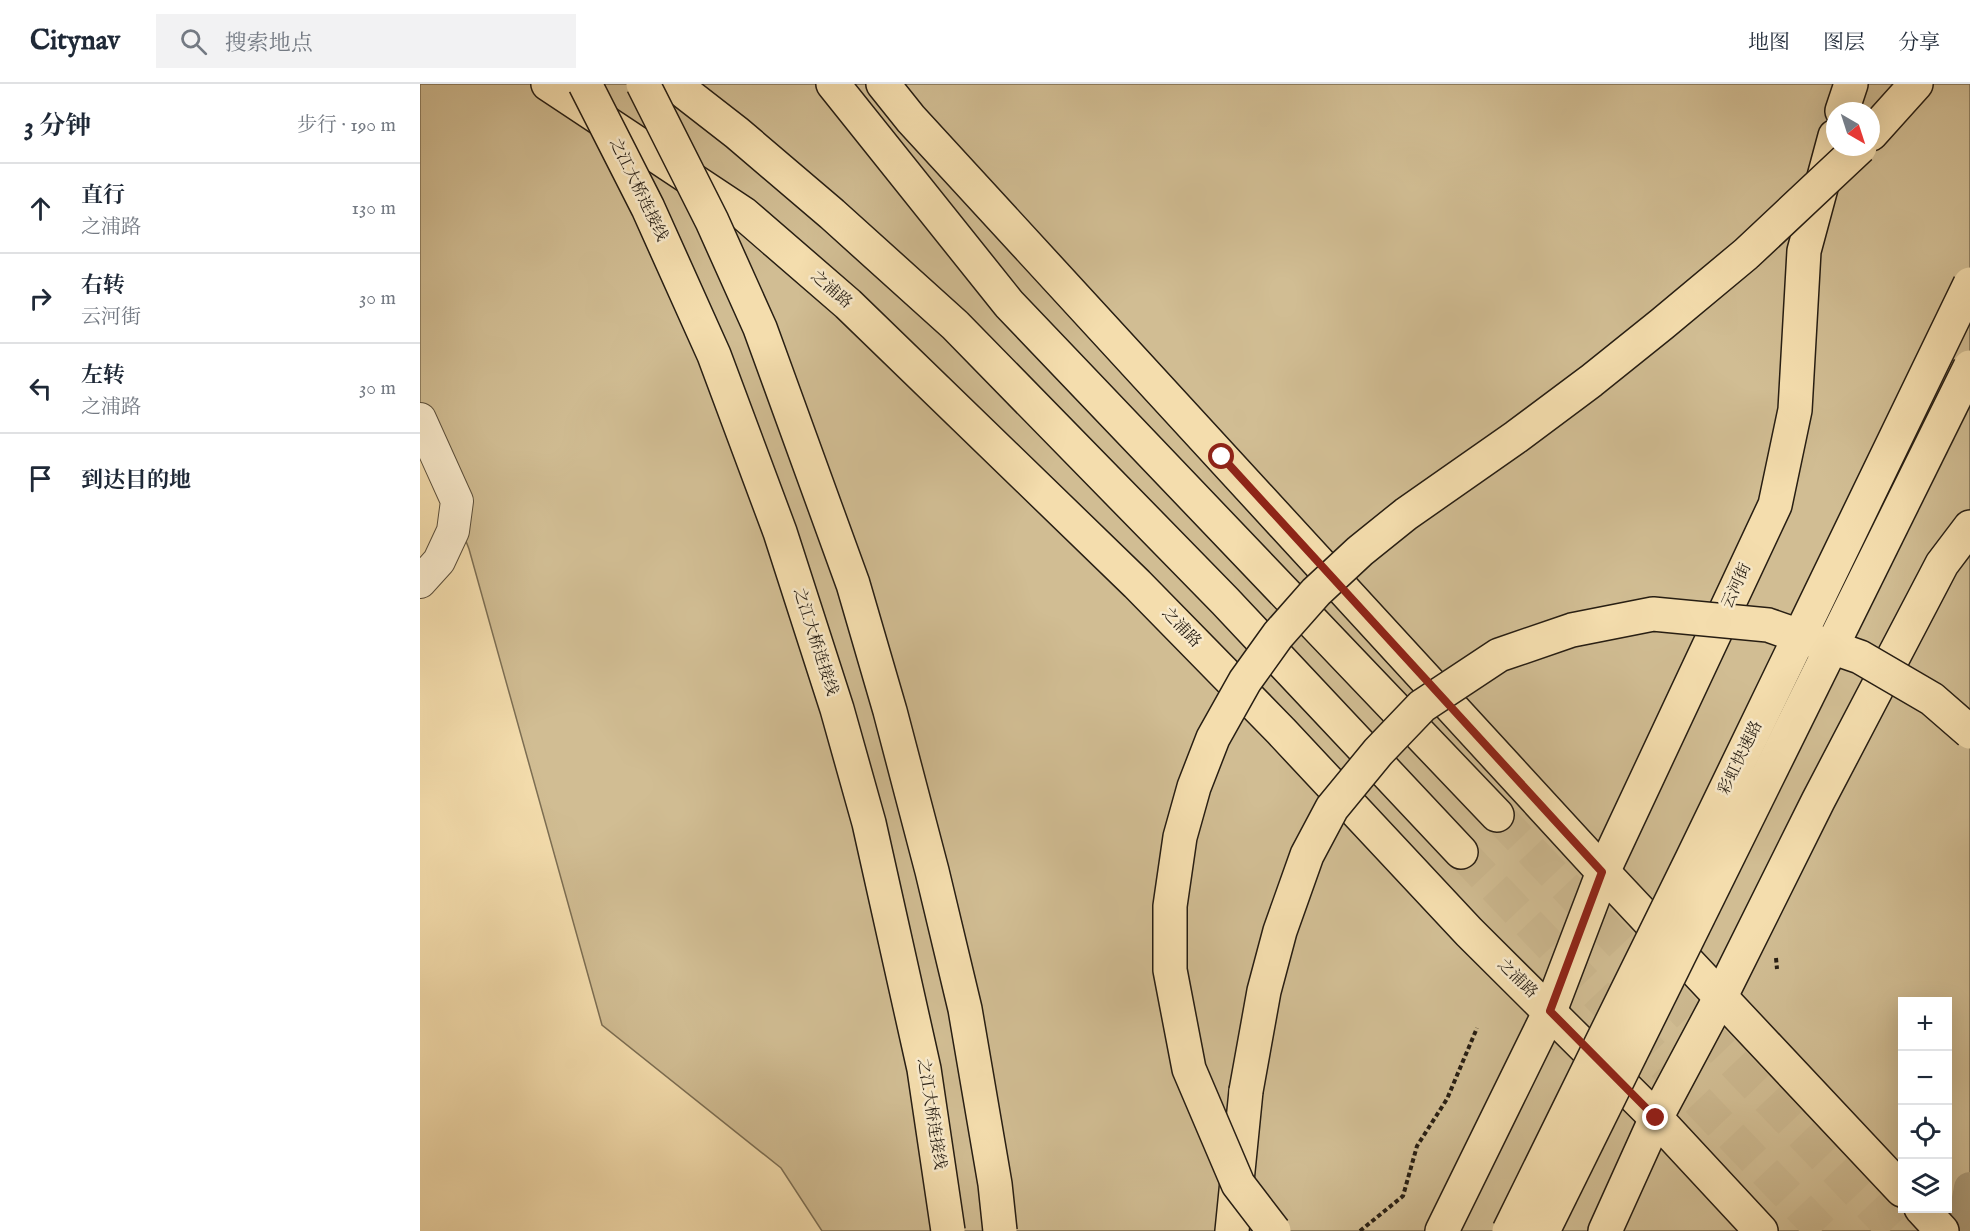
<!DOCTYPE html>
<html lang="zh">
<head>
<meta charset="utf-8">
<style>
  body { margin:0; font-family:"IM FELL English","Noto Serif SC",serif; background:#f2f2f3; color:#1f2937 }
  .controls { position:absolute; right:18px; bottom:18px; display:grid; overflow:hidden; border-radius:0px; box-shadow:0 6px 24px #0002 }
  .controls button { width:54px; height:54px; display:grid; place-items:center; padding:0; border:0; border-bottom:2px solid #e0e1e3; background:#fff; color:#1f2937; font:30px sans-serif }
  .compass { position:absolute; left:1406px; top:18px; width:54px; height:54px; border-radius:50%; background:#fff; box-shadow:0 6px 24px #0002; rotate:141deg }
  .stop { position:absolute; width:18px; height:18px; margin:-14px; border:4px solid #8f2418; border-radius:50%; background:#fff }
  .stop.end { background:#8f2418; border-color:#fff; box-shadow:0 2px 6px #0008 }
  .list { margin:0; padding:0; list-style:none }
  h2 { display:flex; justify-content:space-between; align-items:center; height:78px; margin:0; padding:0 24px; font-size:26px }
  h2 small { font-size:20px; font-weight:400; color:#747a83 }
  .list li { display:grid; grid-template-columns:39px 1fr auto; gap:18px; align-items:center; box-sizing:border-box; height:90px; padding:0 24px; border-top:2px solid #e0e1e3 }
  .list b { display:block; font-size:22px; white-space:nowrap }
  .list p { margin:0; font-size:20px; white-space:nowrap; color:#747a83 }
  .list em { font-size:20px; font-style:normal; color:#747a83 }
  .icon { flex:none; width:33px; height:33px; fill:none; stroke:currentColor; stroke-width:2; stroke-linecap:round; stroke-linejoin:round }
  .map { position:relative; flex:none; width:1550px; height:1147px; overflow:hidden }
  header { display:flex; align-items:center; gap:36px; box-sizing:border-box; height:84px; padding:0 30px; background:#fff; border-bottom:2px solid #e0e1e3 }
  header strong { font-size:28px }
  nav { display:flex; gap:33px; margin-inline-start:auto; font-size:21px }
  .search { width:420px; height:54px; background:#f2f2f3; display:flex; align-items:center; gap:15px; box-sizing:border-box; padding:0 21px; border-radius:0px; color:#747a83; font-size:22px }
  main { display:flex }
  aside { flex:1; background:#fff }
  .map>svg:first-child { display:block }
  .green { fill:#d1bd93; stroke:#7c6e53; stroke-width:1.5; fill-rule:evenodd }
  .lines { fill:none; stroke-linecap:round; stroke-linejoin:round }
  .canal { stroke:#ae9c79; stroke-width:32 }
  .trunk-tunnel { stroke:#cbb78e; stroke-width:33; stroke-dasharray:33 16; stroke-linecap:butt }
  .minor-casing { stroke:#5a4e3a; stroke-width:34 }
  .primary-casing { stroke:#271e13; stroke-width:36 }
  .trunk-casing { stroke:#271e13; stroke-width:36 }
  .path { stroke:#271e13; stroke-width:4; stroke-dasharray:4.5 3; stroke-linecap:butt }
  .minor { stroke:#f8e9ca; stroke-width:32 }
  .primary { stroke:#f4ddad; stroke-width:33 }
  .trunk { stroke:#f4ddad; stroke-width:33 }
  .trunk-bridge-casing { stroke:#271e13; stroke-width:36; stroke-linecap:butt }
  .motorway-bridge-casing { stroke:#271e13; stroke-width:36; stroke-linecap:butt }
  .trunk-bridge { stroke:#f4ddad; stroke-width:33 }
  .motorway-bridge { stroke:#f4ddad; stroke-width:33 }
  .route { stroke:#8f2418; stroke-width:8 }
  .labels { text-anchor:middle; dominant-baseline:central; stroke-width:5; stroke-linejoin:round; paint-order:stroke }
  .street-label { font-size:16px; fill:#271e13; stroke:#f8e9ca }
</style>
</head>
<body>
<header>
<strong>Citynav</strong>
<div class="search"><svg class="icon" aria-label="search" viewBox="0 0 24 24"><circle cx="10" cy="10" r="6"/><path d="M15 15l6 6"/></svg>搜索地点</div>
<nav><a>地图</a><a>图层</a><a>分享</a></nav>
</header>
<main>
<aside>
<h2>3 分钟<small>步行 · 190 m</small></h2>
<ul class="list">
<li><svg class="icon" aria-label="ahead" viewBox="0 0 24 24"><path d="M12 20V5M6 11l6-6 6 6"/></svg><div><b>直行</b><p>之浦路</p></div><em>130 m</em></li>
<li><svg class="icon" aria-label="right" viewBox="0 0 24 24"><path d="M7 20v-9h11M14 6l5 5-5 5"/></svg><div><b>右转</b><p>云河街</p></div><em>30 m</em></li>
<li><svg class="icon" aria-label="left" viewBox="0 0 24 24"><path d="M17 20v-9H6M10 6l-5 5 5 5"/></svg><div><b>左转</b><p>之浦路</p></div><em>30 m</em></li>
<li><svg class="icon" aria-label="arrive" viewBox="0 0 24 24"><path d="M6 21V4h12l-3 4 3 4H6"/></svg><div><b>到达目的地</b></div></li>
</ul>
</aside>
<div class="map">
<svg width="1550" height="1147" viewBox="0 0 1550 1147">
  <rect width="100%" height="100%" fill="#f4ddad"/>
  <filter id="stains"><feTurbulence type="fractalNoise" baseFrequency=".00333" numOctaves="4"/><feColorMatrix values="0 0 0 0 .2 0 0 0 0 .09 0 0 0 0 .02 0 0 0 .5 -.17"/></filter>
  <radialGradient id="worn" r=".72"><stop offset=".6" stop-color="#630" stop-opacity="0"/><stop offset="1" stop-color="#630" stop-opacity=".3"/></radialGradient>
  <path class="green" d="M0,0H1550V1147H402L361,1084L182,941L49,465L0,339ZM1415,27H1451V63H1415ZM1482,918H1528V1124H1482Z"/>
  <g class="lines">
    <polyline class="canal" points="1542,1147 1550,1104"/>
    <g class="trunk-tunnel">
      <polyline points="1077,731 1474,1147"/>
      <polyline points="1041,768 1402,1147"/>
    </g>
    <defs>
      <polyline id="minor" points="0,335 37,417 33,447 19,477 0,498"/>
      <g id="primary">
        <polyline points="128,0 324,130 428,220 717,500 861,647 1049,848 1236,1034 1341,1147"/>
        <polyline points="463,0 491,35 1183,788 1482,1106"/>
        <polyline points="1422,27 1431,0"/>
        <polyline points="1130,927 1183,788 1355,421 1375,326 1384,167 1415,52"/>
        <polyline points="1236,1034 1300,914 1398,717 1522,480 1550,443"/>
        <polyline points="1501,1124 1522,1147"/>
      </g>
      <g id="trunk">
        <polyline points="254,0 317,49 412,130 535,241 805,517 1041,768"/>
        <polyline points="413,0 589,220 1077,731"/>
        <polyline points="1451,50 1496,0"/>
        <polyline points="812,1147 826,1007"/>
        <polyline points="1022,1147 1130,927"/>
        <polyline points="1185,1147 1236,1034"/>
      </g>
    </defs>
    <use href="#minor" class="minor-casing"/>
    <use href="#primary" class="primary-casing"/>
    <use href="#trunk" class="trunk-casing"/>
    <g class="path">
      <polyline points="1356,874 1357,885"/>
      <polyline points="940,1147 983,1112 997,1062 1027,1015 1057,944"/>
    </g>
    <use href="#minor" class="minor"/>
    <use href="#primary" class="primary"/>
    <use href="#trunk" class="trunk"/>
    <defs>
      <g id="trunk-bridge">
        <polyline points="826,1007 844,907 860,847 887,771 912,724 958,668 1002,622 1079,571 1152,546 1233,530 1348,541 1440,573 1512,615 1550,648"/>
        <polyline points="854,1147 818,1100 769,985 750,886 750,822 760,753 774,703 793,654 825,597 858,551 896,508 940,467 986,430 1096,353 1171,297 1242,240 1326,170 1440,63"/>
        <polyline points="1089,1147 1272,775 1550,200"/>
        <polyline points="1123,1147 1550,283"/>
      </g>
      <g id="motorway-bridge">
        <polyline points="165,0 228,124 294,271 360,448 417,625 449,739 504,985 528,1147"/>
        <polyline points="223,0 292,137 340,244 433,500 470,627 512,787 545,925 575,1100 580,1147"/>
      </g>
    </defs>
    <use href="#trunk-bridge" class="trunk-bridge-casing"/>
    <use href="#motorway-bridge" class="motorway-bridge-casing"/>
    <use href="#trunk-bridge" class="trunk-bridge"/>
    <use href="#motorway-bridge" class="motorway-bridge"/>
  </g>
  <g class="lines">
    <polyline class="route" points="802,373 1182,788 1130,927 1236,1034"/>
  </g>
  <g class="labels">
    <g class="street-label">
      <text transform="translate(218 106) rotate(64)">之江大桥连接线</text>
      <text transform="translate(411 206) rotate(41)">之浦路</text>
      <text transform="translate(1317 502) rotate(-65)">云河街</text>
      <text transform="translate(761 544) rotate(46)">之浦路</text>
      <text transform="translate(395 558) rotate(72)">之江大桥连接线</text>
      <text transform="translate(1321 674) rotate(-64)">彩虹快速路</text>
      <text transform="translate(1097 895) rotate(44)">之浦路</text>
      <text transform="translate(511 1030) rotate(81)">之江大桥连接线</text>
    </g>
  </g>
  <rect width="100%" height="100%" filter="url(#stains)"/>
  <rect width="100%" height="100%" fill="url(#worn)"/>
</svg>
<div class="controls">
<button>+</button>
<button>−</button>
<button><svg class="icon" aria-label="locate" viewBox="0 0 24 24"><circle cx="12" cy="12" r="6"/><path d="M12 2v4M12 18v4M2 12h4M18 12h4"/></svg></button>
<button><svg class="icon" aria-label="layers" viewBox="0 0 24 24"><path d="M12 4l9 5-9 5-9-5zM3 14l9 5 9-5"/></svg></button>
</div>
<svg class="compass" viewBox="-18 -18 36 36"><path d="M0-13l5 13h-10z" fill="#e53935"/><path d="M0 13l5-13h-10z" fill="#747a83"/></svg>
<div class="stop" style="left:802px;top:373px"></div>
<div class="stop end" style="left:1236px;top:1034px"></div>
</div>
</main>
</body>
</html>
